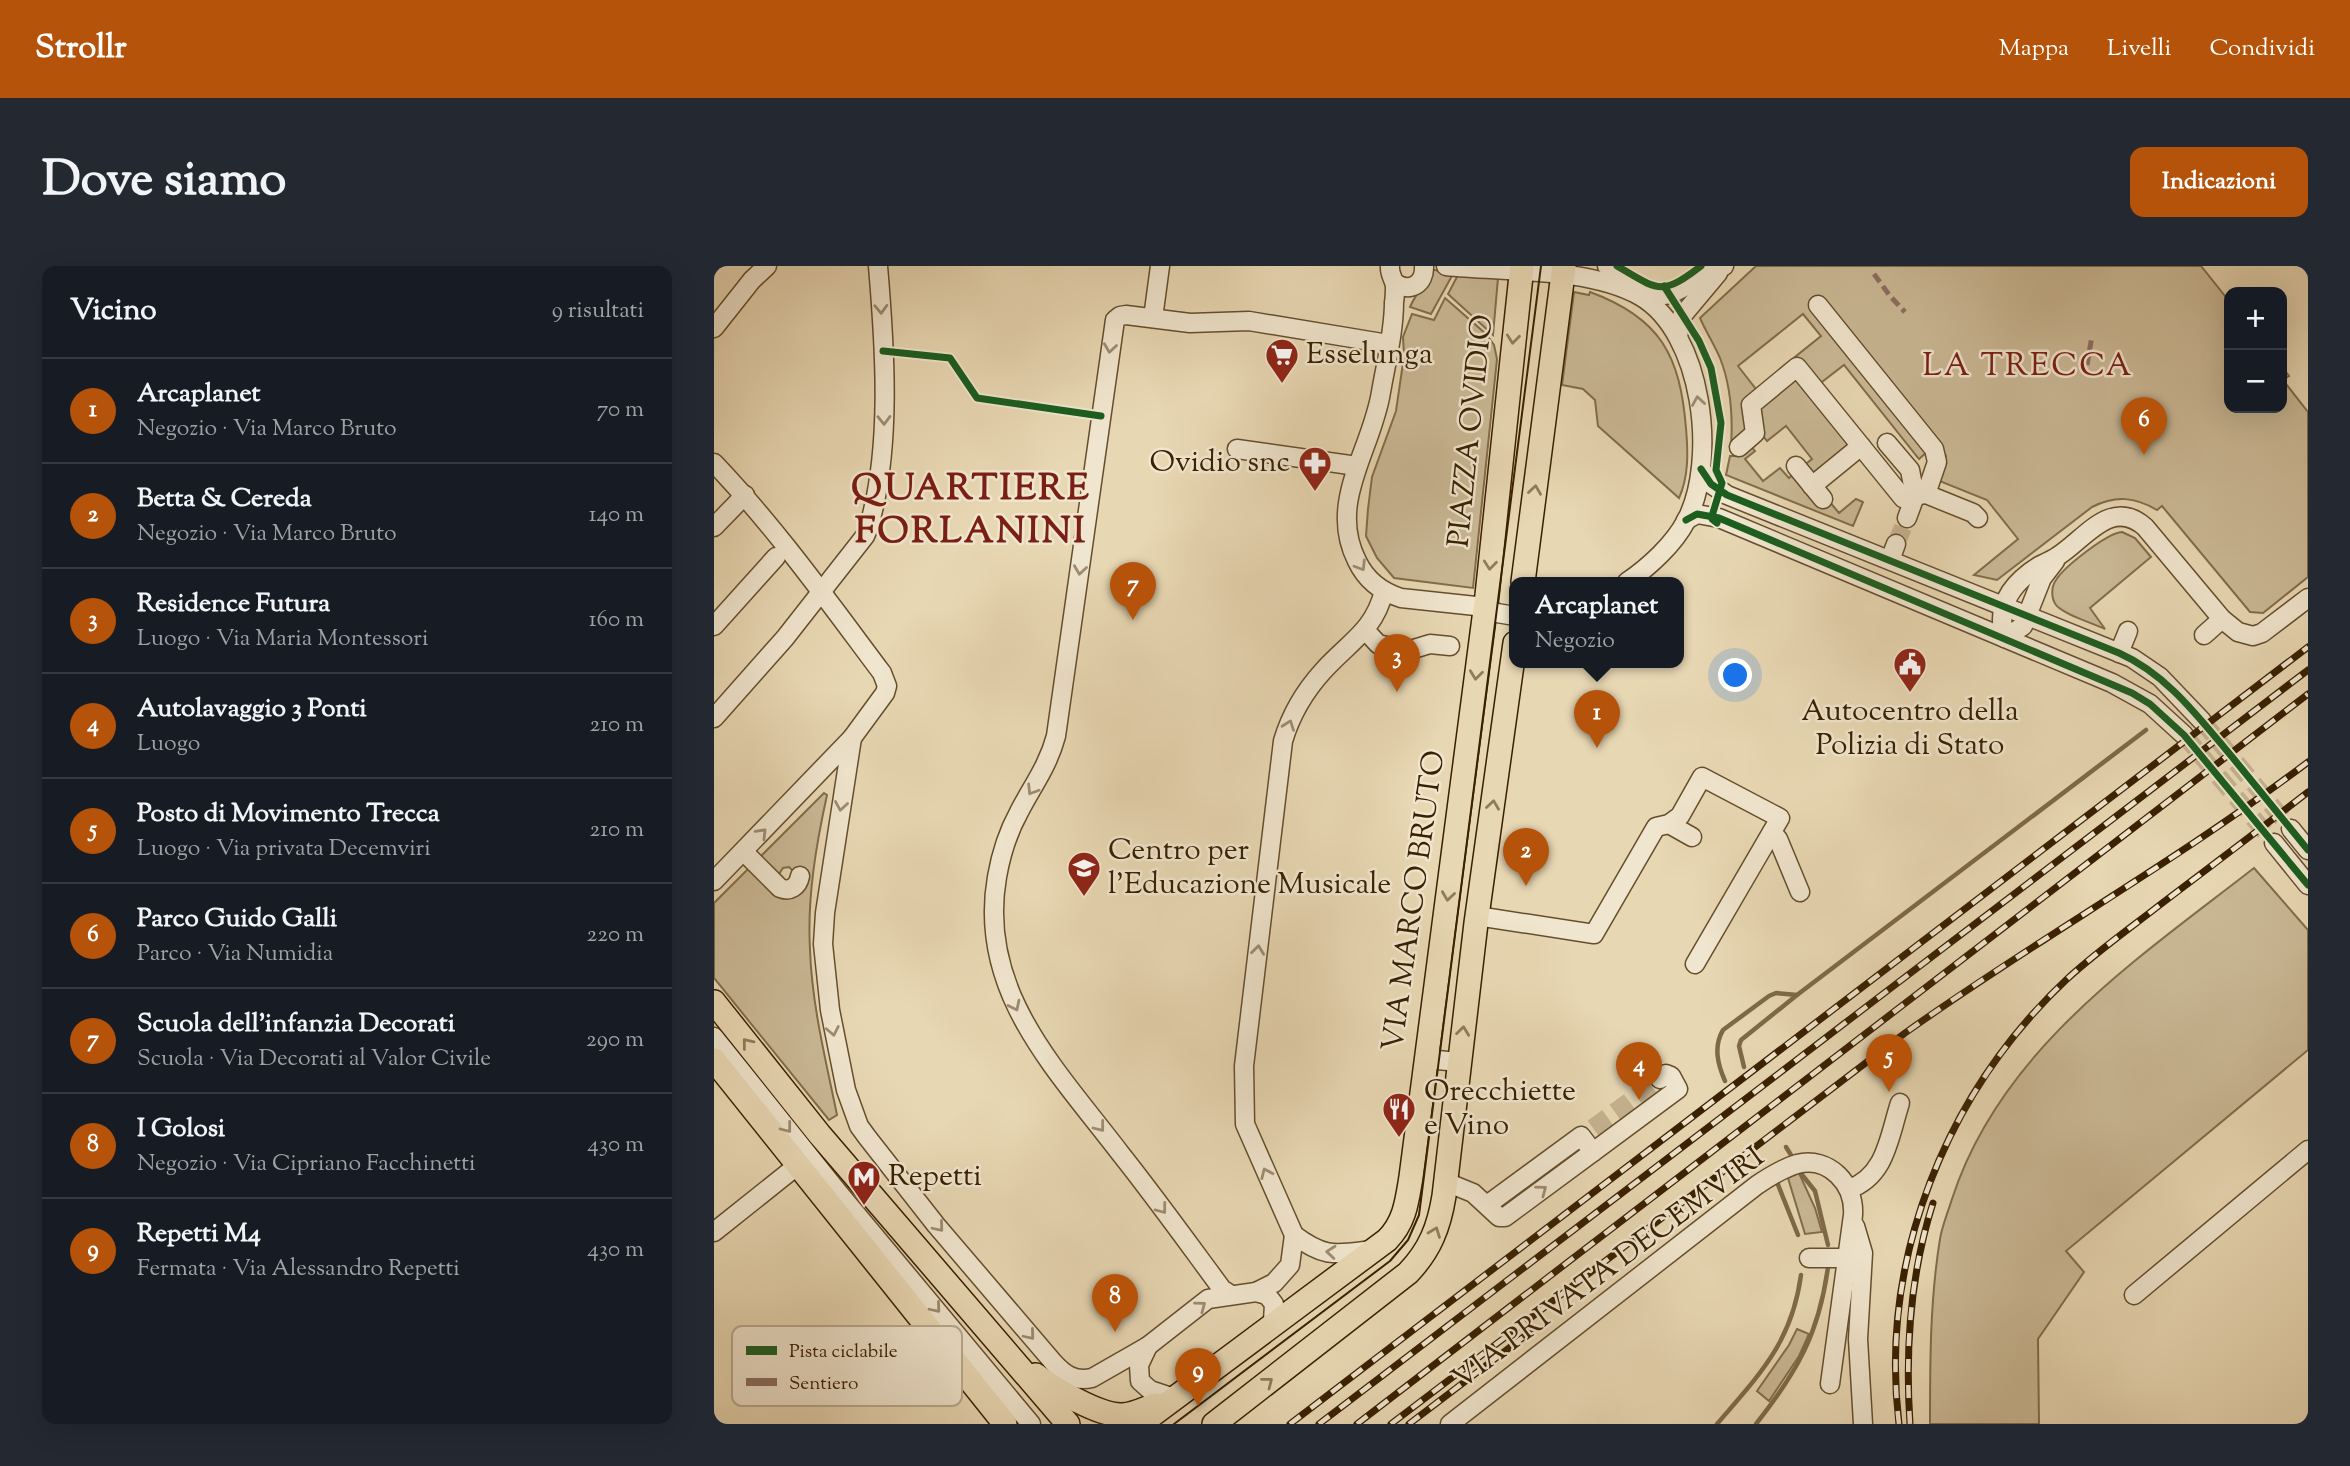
<!DOCTYPE html>
<html lang="it">
<head>
<meta charset="utf-8">
<style>
  body { margin:0; font-family:"Sorts Mill Goudy",serif; background:#242831; color:#f1f3f6 }
  .controls { position:absolute; right:21px; top:21px; display:grid; overflow:hidden; border-radius:14px; box-shadow:0 7px 28px #0002 }
  .controls button { width:63px; height:63px; display:grid; place-items:center; padding:0; border:0; border-bottom:2px solid #363941; background:#171b24; color:#f1f3f6; font:35px sans-serif }
  .you { position:absolute; left:1022px; top:410px; width:24px; height:24px; margin:-18px; border:5px solid #fff; border-radius:50%; background:#1a73e8; box-shadow:0 0 0 10px #1a73e833 }
  .badge { display:grid; place-items:center; width:46px; height:46px; border-radius:50%; background:#b45309; color:#fff; font-size:23px; font-weight:700 }
  .pin { position:absolute; translate:-50% -58px; filter:drop-shadow(0 2px 4px #0008) }
  .pin::after { content:''; position:absolute; top:37px; width:24px; height:21px; background:inherit; clip-path:polygon(0 0,100% 0,50% 100%) }
  .popup { position:absolute; left:795px; top:311px; width:175px; height:91px; box-sizing:border-box; display:grid; place-content:center; border-radius:14px; background:#171b24; filter:drop-shadow(0 2px 5px #0005); font-size:23px; white-space:nowrap; color:#9ea1a6 }
  .popup b { font-size:26px; color:#f1f3f6 }
  .popup::after { content:''; position:absolute; left:50%; top:100%; margin-left:-14px; border:14px solid transparent; border-top-color:#171b24 }
  .list { margin:0; padding:0; list-style:none }
  h2 { display:flex; justify-content:space-between; align-items:center; height:91px; margin:0; padding:0 28px; font-size:30px }
  h2 small { font-size:23px; font-weight:400; color:#9ea1a6 }
  .list li { display:grid; grid-template-columns:46px 1fr auto; gap:21px; align-items:center; box-sizing:border-box; height:105px; padding:0 28px; border-top:2px solid #363941 }
  .list b { display:block; font-size:26px; white-space:nowrap }
  .list p { margin:0; font-size:23px; white-space:nowrap; color:#9ea1a6 }
  .list em { font-size:23px; font-style:normal; color:#9ea1a6 }
  .map { position:relative; flex:none; width:1594px; height:1158px; overflow:hidden; border-radius:14px }
  header { display:flex; align-items:center; gap:42px; box-sizing:border-box; height:98px; padding:0 35px; background:#b45309; color:#fff }
  header strong { font-size:33px }
  nav { display:flex; gap:38px; margin-inline-start:auto; font-size:24px }
  .intro { display:flex; align-items:center; justify-content:space-between; box-sizing:border-box; height:168px; padding:0 42px }
  h1 { margin:0; font-size:49px }
  .button { padding:18px 32px; border-radius:14px; background:#b45309; color:#fff; font-size:24px; font-weight:700 }
  main { display:flex; gap:42px; padding:0 42px }
  aside { flex:1; background:#171b24; border-radius:14px; box-shadow:0 7px 28px #0002 }
  .map>svg:first-child { display:block }
  .green { fill:#cab895; stroke:#826c4a; stroke-width:2 }
  .lines { fill:none; stroke-linecap:round; stroke-linejoin:round }
  .stream { stroke:#7e6947; stroke-width:4.5 }
  .minor-tunnel { stroke:#c5b28f; stroke-width:18; stroke-dasharray:18 9; stroke-linecap:butt }
  .minor-casing { stroke:#654e2d; stroke-width:21 }
  .major-casing { stroke:#392000; stroke-width:26 }
  .minor { stroke:#f0e5ce; stroke-width:18 }
  .major { stroke:#e8d7b3; stroke-width:23 }
  .tram { stroke:#392000; stroke-width:2 }
  .rail-casing { stroke:#392000; stroke-width:7 }
  .rail { stroke:#f0e5ce; stroke-width:4.5; stroke-dasharray:13; stroke-linecap:butt }
  .quiet { stroke:#8d6e63; stroke-width:5; stroke-dasharray:10 5; stroke-linecap:butt }
  .cycleway-casing { stroke:#f0e5ce; stroke-width:11 }
  .cycleway { stroke:#1b5e20; stroke-width:7 }
  .oneway { stroke:#9e8c71 }
  .oneway2 { stroke:#907c5a }
  .labels { text-anchor:middle; dominant-baseline:central; stroke-width:5; stroke-linejoin:round; paint-order:stroke }
  .poi-label { font-size:30px; fill:#392000; stroke:#f0e5ce; text-anchor:start }
  .street-label { font-size:30px; fill:#392000; stroke:#f0e5ce }
  .neighbourhood-label { font-size:32px; letter-spacing:2px; fill:#7a1f14; stroke:#f0e5ce }
  .district-label { font-size:37px; font-weight:bold; letter-spacing:2px; fill:#7a1f14; stroke:#f0e5ce }
  .key { fill:#f0e5ce; stroke:#b9aa90; stroke-width:2 }
  .key-label { font-size:19px; fill:#392000 }
</style>
</head>
<body>
<header>
<strong>Strollr</strong>
<nav><a>Mappa</a><a>Livelli</a><a>Condividi</a></nav>
</header>
<div class="intro"><h1>Dove siamo</h1><a class="button">Indicazioni</a></div>
<main>
<aside>
<h2>Vicino<small>9 risultati</small></h2>
<ul class="list">
<li><span class="badge">1</span><div><b>Arcaplanet</b><p>Negozio · Via Marco Bruto</p></div><em>70 m</em></li>
<li><span class="badge">2</span><div><b>Betta &amp; Cereda</b><p>Negozio · Via Marco Bruto</p></div><em>140 m</em></li>
<li><span class="badge">3</span><div><b>Residence Futura</b><p>Luogo · Via Maria Montessori</p></div><em>160 m</em></li>
<li><span class="badge">4</span><div><b>Autolavaggio 3 Ponti</b><p>Luogo</p></div><em>210 m</em></li>
<li><span class="badge">5</span><div><b>Posto di Movimento Trecca</b><p>Luogo · Via privata Decemviri</p></div><em>210 m</em></li>
<li><span class="badge">6</span><div><b>Parco Guido Galli</b><p>Parco · Via Numidia</p></div><em>220 m</em></li>
<li><span class="badge">7</span><div><b>Scuola dell'infanzia Decorati</b><p>Scuola · Via Decorati al Valor Civile</p></div><em>290 m</em></li>
<li><span class="badge">8</span><div><b>I Golosi</b><p>Negozio · Via Cipriano Facchinetti</p></div><em>430 m</em></li>
<li><span class="badge">9</span><div><b>Repetti M4</b><p>Fermata · Via Alessandro Repetti</p></div><em>430 m</em></li>
</ul>
</aside>
<div class="map">
<svg width="1594" height="1158" viewBox="0 0 1594 1158">
  <rect width="100%" height="100%" fill="#e8d7b3"/>
  <filter id="stains"><feTurbulence type="fractalNoise" baseFrequency=".00286" numOctaves="4"/><feColorMatrix values="0 0 0 0 .2 0 0 0 0 .09 0 0 0 0 .02 0 0 0 .5 -.17"/></filter>
  <radialGradient id="worn" r=".72"><stop offset=".6" stop-color="#630" stop-opacity="0"/><stop offset="1" stop-color="#630" stop-opacity=".3"/></radialGradient>
  <g class="green">
    <path d="M1042,0H1487L1515,35V142H1568V101L1575,110L1569,114L1594,146V311L1549,347L1536,346L1448,240L1443,244C1421,231 1402,229 1378,241L1283,314L1260,309L1304,273L1273,234L1223,214L1232,190L1108,35L1214,185L1205,193L1130,99L1104,119L1081,91L1107,70L1089,48L1024,100L1045,127L1035,166L1017,180C1019,150 1017,120 1006,92C1000,78 992,66 986,52Z"/>
    <path d="M716,3L739,8L717,48L696,41C702,27 712,18 716,3Z"/>
    <polygon points="745,7 784,12 779,69 734,28"/>
    <path d="M860,26L875,29L876,26C947,52 966,90 972,162C974,185 975,210 965,232L884,160L881,134L869,123L848,119Z"/>
    <polygon points="731,32 772,68 780,79 783,93 759,322 680,312 663,292 652,270 654,243 658,211 682,145 690,90 689,71 698,48 720,54"/>
    <polygon points="1082,108 1139,180 1098,213 1088,201 1098,193 1072,160 1053,175 1047,167 1043,140"/>
    <polygon points="1035,178 1041,185 1031,193 1049,215 1066,202 1075,212 1081,207 1115,235 1125,247 1142,233 1149,236 1139,260 1012,209 1016,190 1021,190"/>
    <path d="M1408,266L1421,272L1437,291L1376,342L1391,363C1379,357 1350,349 1342,339C1337,332 1337,321 1342,314C1350,301 1393,267 1408,266Z"/>
    <path d="M110,527L113,529C102,579 93,632 96,684C98,740 112,795 123,849L115,854L0,712V637L35,602L73,631L80,606L75,601L69,602L65,608L66,613L45,592Z"/>
    <path d="M1540,602L1594,664V784L1352,985L1370,1006L1324,1073L1325,1158H1216C1216,1096 1216,1034 1226,973C1228,960 1234,946 1238,933C1286,784 1422,694 1540,602Z"/>
    <polygon points="1085,907 1101,942 1108,966 1091,968 1074,912"/>
    <polygon points="1083,1063 1095,1068 1085,1090 1055,1135 1043,1125 1075,1079"/>
  </g>
  <g class="lines">
    <g class="stream">
      <polyline points="1030,801 1025,780 1027,774 1083,729"/>
      <path d="M1011,815C1004,799 999,781 1009,764L1055,730L1062,727L1083,729L1432,464"/>
      <polyline points="1072,881 1077,889"/>
      <polyline points="1085,905 1101,925 1114,979"/>
      <polyline points="1063,916 1084,969"/>
      <path d="M1003,1158C1046,1108 1078,1076 1087,1009"/>
      <path d="M1042,1158C1083,1106 1105,1068 1114,1001"/>
    </g>
    <g class="minor-tunnel">
      <polyline points="1182,278 1193,252"/>
      <polyline points="1488,455 1577,563"/>
      <polyline points="1470,469 1560,577"/>
      <polyline points="879,862 946,813"/>
    </g>
    <defs>
      <g id="minor">
        <path d="M676,0C675,8 680,13 681,20C681,25 681,31 680,36C680,66 672,97 667,126C658,184 613,236 643,295C652,314 668,326 687,332L771,341L783,347L801,350"/>
        <path d="M732,0C790,6 874,1 926,30C989,66 1004,195 972,255C960,278 935,301 913,316"/>
        <polyline points="893,0 922,24"/>
        <path d="M681,17C696,27 711,18 710,0"/>
        <polyline points="923,27 942,30 957,28 1010,0"/>
        <polyline points="1104,39 1220,183 1223,196 1212,228"/>
        <polyline points="439,52 446,0"/>
        <polyline points="0,62 38,14 53,0"/>
        <polyline points="964,70 968,50 1004,7"/>
        <polyline points="1173,177 1196,204 1201,230 1193,252"/>
        <polyline points="1025,181 1041,167 1037,139 1083,101 1189,232 1212,228 1259,247 1264,252"/>
        <polyline points="523,183 643,200"/>
        <path d="M0,197C62,262 114,335 168,407L173,420L171,427L138,472L0,615"/>
        <polyline points="1082,200 1109,233"/>
        <polyline points="987,203 997,218 1013,229 1418,392 1446,411 1488,455"/>
        <polyline points="1098,220 1147,180"/>
        <polyline points="972,254 983,248 1005,252 1398,417 1436,438 1470,469"/>
        <polyline points="0,261 31,229"/>
        <polyline points="1176,294 1182,278"/>
        <polyline points="0,360 62,291"/>
        <polyline points="651,364 664,378 693,385 716,378 736,380"/>
        <polyline points="1490,369 1508,353"/>
        <path d="M1291,372C1281,340 1298,317 1325,300C1331,297 1338,294 1344,290C1371,273 1397,231 1431,261L1508,353L1524,366L1539,370L1548,367L1594,332"/>
        <polyline points="1291,372 1309,360 1328,312 1341,295"/>
        <polyline points="1405,387 1414,365"/>
        <path d="M0,452L71,372L151,270L154,263C178,184 171,82 164,0"/>
        <path d="M138,472L111,647L109,678L116,744L132,824L145,860L153,871L222,959L339,1096C350,1108 360,1116 378,1112L434,1080L494,1033L542,1026L560,1017L576,999L580,969L531,858L530,800L569,475C577,448 590,426 609,405C635,376 660,365 670,325"/>
        <polyline points="955,558 978,571"/>
        <polyline points="1577,563 1594,584"/>
        <polyline points="1058,566 1064,573 1086,626"/>
        <polyline points="1560,577 1594,619"/>
        <path d="M30,586L66,622C76,626 84,621 86,610"/>
        <polyline points="763,650 880,668 942,561 955,558 966,550 988,511 1066,552 981,698"/>
        <polyline points="0,771 124,926 317,1158"/>
        <polyline points="712,793 745,796"/>
        <polyline points="879,886 964,823 957,810 952,808 946,813"/>
        <polyline points="732,916 759,927 785,951 791,951 879,886 867,870 773,939"/>
        <path d="M1135,923C1172,910 1175,871 1186,837"/>
        <polyline points="1141,960 1149,987 1144,1073 1149,1158"/>
        <polyline points="0,966 84,899"/>
        <path d="M580,969C612,993 622,988 659,984"/>
        <polyline points="1095,992 1133,992"/>
        <polyline points="542,1026 553,1029 560,1038 559,1055 551,1064"/>
        <path d="M517,1029L508,1023C474,977 441,931 406,887C342,803 263,725 283,611C287,588 294,566 305,546C319,519 334,500 342,470L401,54L406,50L412,49L476,57L535,55L674,78"/>
        <polyline points="1420,1029 1594,884"/>
        <polyline points="434,1080 425,1099 426,1115 436,1124 460,1132"/>
        <path d="M736,1158L1043,919C1055,911 1069,902 1083,898C1115,890 1141,918 1139,949L1116,1118"/>
      </g>
      <g id="major">
        <polyline points="809,316 850,0"/>
        <polyline points="0,736 106,869 354,1158"/>
        <polyline points="0,794 291,1158"/>
        <path d="M322,1109C340,1123 386,1150 408,1149C419,1149 430,1143 441,1139"/>
        <path d="M426,1158L673,974C691,956 693,935 697,911L773,329L808,0"/>
        <path d="M500,1158L694,1007C716,984 725,961 730,930L762,657L801,377"/>
      </g>
    </defs>
    <use href="#minor" class="minor-casing"/>
    <use href="#major" class="major-casing"/>
    <use href="#minor" class="minor"/>
    <use href="#major" class="major"/>
    <polyline class="tram" points="460,1158 676,995 694,974 705,949 827,0"/>
    <defs>
      <g id="rail">
        <polyline points="576,1158 1594,381"/>
        <polyline points="605,1158 1594,404"/>
        <polyline points="643,1158 1594,428"/>
        <path d="M677,1158L1191,767C1323,673 1465,594 1594,496"/>
        <polyline points="695,1158 816,1066"/>
        <path d="M1185,1158C1165,993 1232,827 1352,714C1381,687 1415,663 1447,638C1496,601 1545,564 1594,526"/>
        <path d="M1196,1158C1191,1083 1196,1009 1219,937"/>
      </g>
    </defs>
    <use href="#rail" class="rail-casing"/>
    <use href="#rail" class="rail"/>
    <g class="quiet">
      <polyline points="1160,8 1176,30 1191,46"/>
      <polyline points="1373,99 1378,70"/>
    </g>
    <defs>
      <g id="cycleway">
        <path d="M903,0C944,24 947,31 987,0"/>
        <polyline points="950,20 985,75 997,102 1007,157 1002,204 1008,217 998,250 998,253 1003,257"/>
        <polyline points="169,85 236,92 263,132 387,150"/>
        <path d="M987,203L997,218L1013,229L1405,387C1454,409 1485,452 1519,492C1544,523 1569,553 1594,584"/>
        <polyline points="972,254 983,248 1005,252 1418,427 1436,438 1470,469 1594,619"/>
      </g>
    </defs>
    <use href="#cycleway" class="cycleway-casing"/>
    <use href="#cycleway" class="cycleway"/>
  </g>
  <defs><path id="oneway-chevron" d="M-2-3.5L2.5 0L-2 3.5" fill="none" stroke-width="1.6" stroke-linecap="round" stroke-linejoin="round" transform="scale(1.75)"/></defs>
  <g class="oneway">
    <use href="#oneway-chevron" transform="translate(167 43) rotate(88)"/>
    <use href="#oneway-chevron" transform="translate(396 82) rotate(98)"/>
    <use href="#oneway-chevron" transform="translate(984 135) rotate(-99)"/>
    <use href="#oneway-chevron" transform="translate(170 154) rotate(89)"/>
    <use href="#oneway-chevron" transform="translate(647 300) rotate(58)"/>
    <use href="#oneway-chevron" transform="translate(366 304) rotate(98)"/>
    <use href="#oneway-chevron" transform="translate(575 459) rotate(-70)"/>
    <use href="#oneway-chevron" transform="translate(318 524) rotate(122)"/>
    <use href="#oneway-chevron" transform="translate(127 540) rotate(99)"/>
    <use href="#oneway-chevron" transform="translate(48 567) rotate(-46)"/>
    <use href="#oneway-chevron" transform="translate(544 684) rotate(-83)"/>
    <use href="#oneway-chevron" transform="translate(301 740) rotate(64)"/>
    <use href="#oneway-chevron" transform="translate(119 765) rotate(79)"/>
    <use href="#oneway-chevron" transform="translate(386 861) rotate(52)"/>
    <use href="#oneway-chevron" transform="translate(73 862) rotate(52)"/>
    <use href="#oneway-chevron" transform="translate(552 907) rotate(-114)"/>
    <use href="#oneway-chevron" transform="translate(828 924) rotate(-37)"/>
    <use href="#oneway-chevron" transform="translate(448 943) rotate(53)"/>
    <use href="#oneway-chevron" transform="translate(225 961) rotate(50)"/>
    <use href="#oneway-chevron" transform="translate(617 986) rotate(-175)"/>
    <use href="#oneway-chevron" transform="translate(487 1040) rotate(-37)"/>
    <use href="#oneway-chevron" transform="translate(222 1042) rotate(50)"/>
    <use href="#oneway-chevron" transform="translate(316 1069) rotate(50)"/>
  </g>
  <g class="oneway2">
    <use href="#oneway-chevron" transform="translate(799 73) rotate(96)"/>
    <use href="#oneway-chevron" transform="translate(821 224) rotate(-82)"/>
    <use href="#oneway-chevron" transform="translate(776 299) rotate(96)"/>
    <use href="#oneway-chevron" transform="translate(762 409) rotate(97)"/>
    <use href="#oneway-chevron" transform="translate(779 539) rotate(-82)"/>
    <use href="#oneway-chevron" transform="translate(734 630) rotate(98)"/>
    <use href="#oneway-chevron" transform="translate(749 765) rotate(-83)"/>
    <use href="#oneway-chevron" transform="translate(33 777) rotate(-129)"/>
    <use href="#oneway-chevron" transform="translate(721 966) rotate(-69)"/>
    <use href="#oneway-chevron" transform="translate(554 1116) rotate(-38)"/>
  </g>
  <defs>
    <symbol id="supermarket-pin" viewBox="-11 -11 22 30"><path d="M0 17L-7.5 6A9.5 9.5 0 1 1 7.5 6Z" fill="#8f2418" stroke="#f0e5ce"/><path d="M-6-5.5h2.5l.6 2H6L4.5 2H-2.5L-4.4-4H-6ZM-1.5 3.2a1.3 1.3 0 1 0 .1 0ZM3 3.2a1.3 1.3 0 1 0 .1 0Z" fill="#fff"/></symbol>
    <symbol id="pharmacy-pin" viewBox="-11 -11 22 30"><path d="M0 17L-7.5 6A9.5 9.5 0 1 1 7.5 6Z" fill="#8f2418" stroke="#f0e5ce"/><path d="M-2-6h4v4h4v4h-4v4h-4v-4h-4v-4h4Z" fill="#fff"/></symbol>
    <symbol id="civic-pin" viewBox="-11 -11 22 30"><path d="M0 17L-7.5 6A9.5 9.5 0 1 1 7.5 6Z" fill="#8f2418" stroke="#f0e5ce"/><path d="M-.6-6.5H3V-4.5H.6V-3L4-1V1h2V6H-6V1h2V-1L-.6-3ZM-1.2 2.5V6h2.4V2.5Z" fill="#fff"/></symbol>
    <symbol id="school-pin" viewBox="-11 -11 22 30"><path d="M0 17L-7.5 6A9.5 9.5 0 1 1 7.5 6Z" fill="#8f2418" stroke="#f0e5ce"/><path d="M0-5L7-2L0 1L-7-2ZM-4 1L0 2.5L4 1V4Q0 6-4 4Z" fill="#fff"/></symbol>
    <symbol id="restaurant-pin" viewBox="-11 -11 22 30"><path d="M0 17L-7.5 6A9.5 9.5 0 1 1 7.5 6Z" fill="#8f2418" stroke="#f0e5ce"/><path d="M-5-6h1v4h1v-4h1v4h1v-4h1v5L-1.5 .5V6h-2V.5L-5-1ZM5-6V6H3V1.5H1.5Q1.5-4 5-6Z" fill="#fff"/></symbol>
    <symbol id="metro-pin" viewBox="-11 -11 22 30"><path d="M0 17L-7.5 6A9.5 9.5 0 1 1 7.5 6Z" fill="#8f2418" stroke="#f0e5ce"/><path d="M-5.5 5V-5H-3L0 0L3-5H5.5V5H3V-.5L0 4L-3-.5V5Z" fill="#fff"/></symbol>
  </defs>
  <g fill-rule="evenodd">
    <use href="#supermarket-pin" x="549" y="70" width="38" height="52"/>
    <use href="#pharmacy-pin" x="582" y="178" width="38" height="52"/>
    <use href="#civic-pin" x="1177" y="379" width="38" height="52"/>
    <use href="#school-pin" x="351" y="583" width="38" height="52"/>
    <use href="#restaurant-pin" x="666" y="824" width="38" height="52"/>
    <use href="#metro-pin" x="131" y="892" width="38" height="52"/>
  </g>
  <g class="labels">
    <g class="poi-label">
      <text x="592" y="89">Esselunga</text>
      <text x="576" y="197" text-anchor="end">Ovidio snc</text>
      <text x="1196" y="446" text-anchor="middle">Autocentro della<tspan x="1196" dy="34">Polizia di Stato</tspan></text>
      <text x="394" y="585">Centro per<tspan x="394" dy="34">l'Educazione Musicale</tspan></text>
      <text x="710" y="826">Orecchiette<tspan x="710" dy="34">e Vino</tspan></text>
      <text x="174" y="911">Repetti</text>
    </g>
    <g class="street-label">
      <text transform="translate(758 165) rotate(-84)">PIAZZA OVIDIO</text>
      <text transform="translate(701 635) rotate(-82)">VIA MARCO BRUTO</text>
      <text transform="translate(895 1003) rotate(-37)">VIA PRIVATA DECEMVIRI</text>
    </g>
    <g class="neighbourhood-label">
      <text x="1314" y="101">LA TRECCA</text>
    </g>
    <g class="district-label">
      <text x="257" y="224">QUARTIERE<tspan x="257" dy="43">FORLANINI</tspan></text>
    </g>
  </g>
  <rect x="18" y="1060" width="230" height="80" rx="10" class="key"/>
  <rect x="32" y="1080" width="31" height="9" fill="#1b5e20"/>
  <rect x="32" y="1112" width="31" height="8" fill="#8d6e63"/>
  <g class="key-label">
    <text x="75" y="1091">Pista ciclabile</text>
    <text x="75" y="1123">Sentiero</text>
  </g>
  <rect width="100%" height="100%" filter="url(#stains)"/>
  <rect width="100%" height="100%" fill="url(#worn)"/>
</svg>
<div class="controls">
<button>+</button>
<button>−</button>
</div>
<div class="you"></div>
<div class="pin badge" style="left:883px;top:482px">1</div>
<div class="popup"><b>Arcaplanet</b>Negozio</div>
<div class="pin badge" style="left:812px;top:620px">2</div>
<div class="pin badge" style="left:683px;top:426px">3</div>
<div class="pin badge" style="left:925px;top:834px">4</div>
<div class="pin badge" style="left:1175px;top:826px">5</div>
<div class="pin badge" style="left:1430px;top:189px">6</div>
<div class="pin badge" style="left:419px;top:354px">7</div>
<div class="pin badge" style="left:401px;top:1066px">8</div>
<div class="pin badge" style="left:484px;top:1140px">9</div>
</div>
</main>
</body>
</html>
